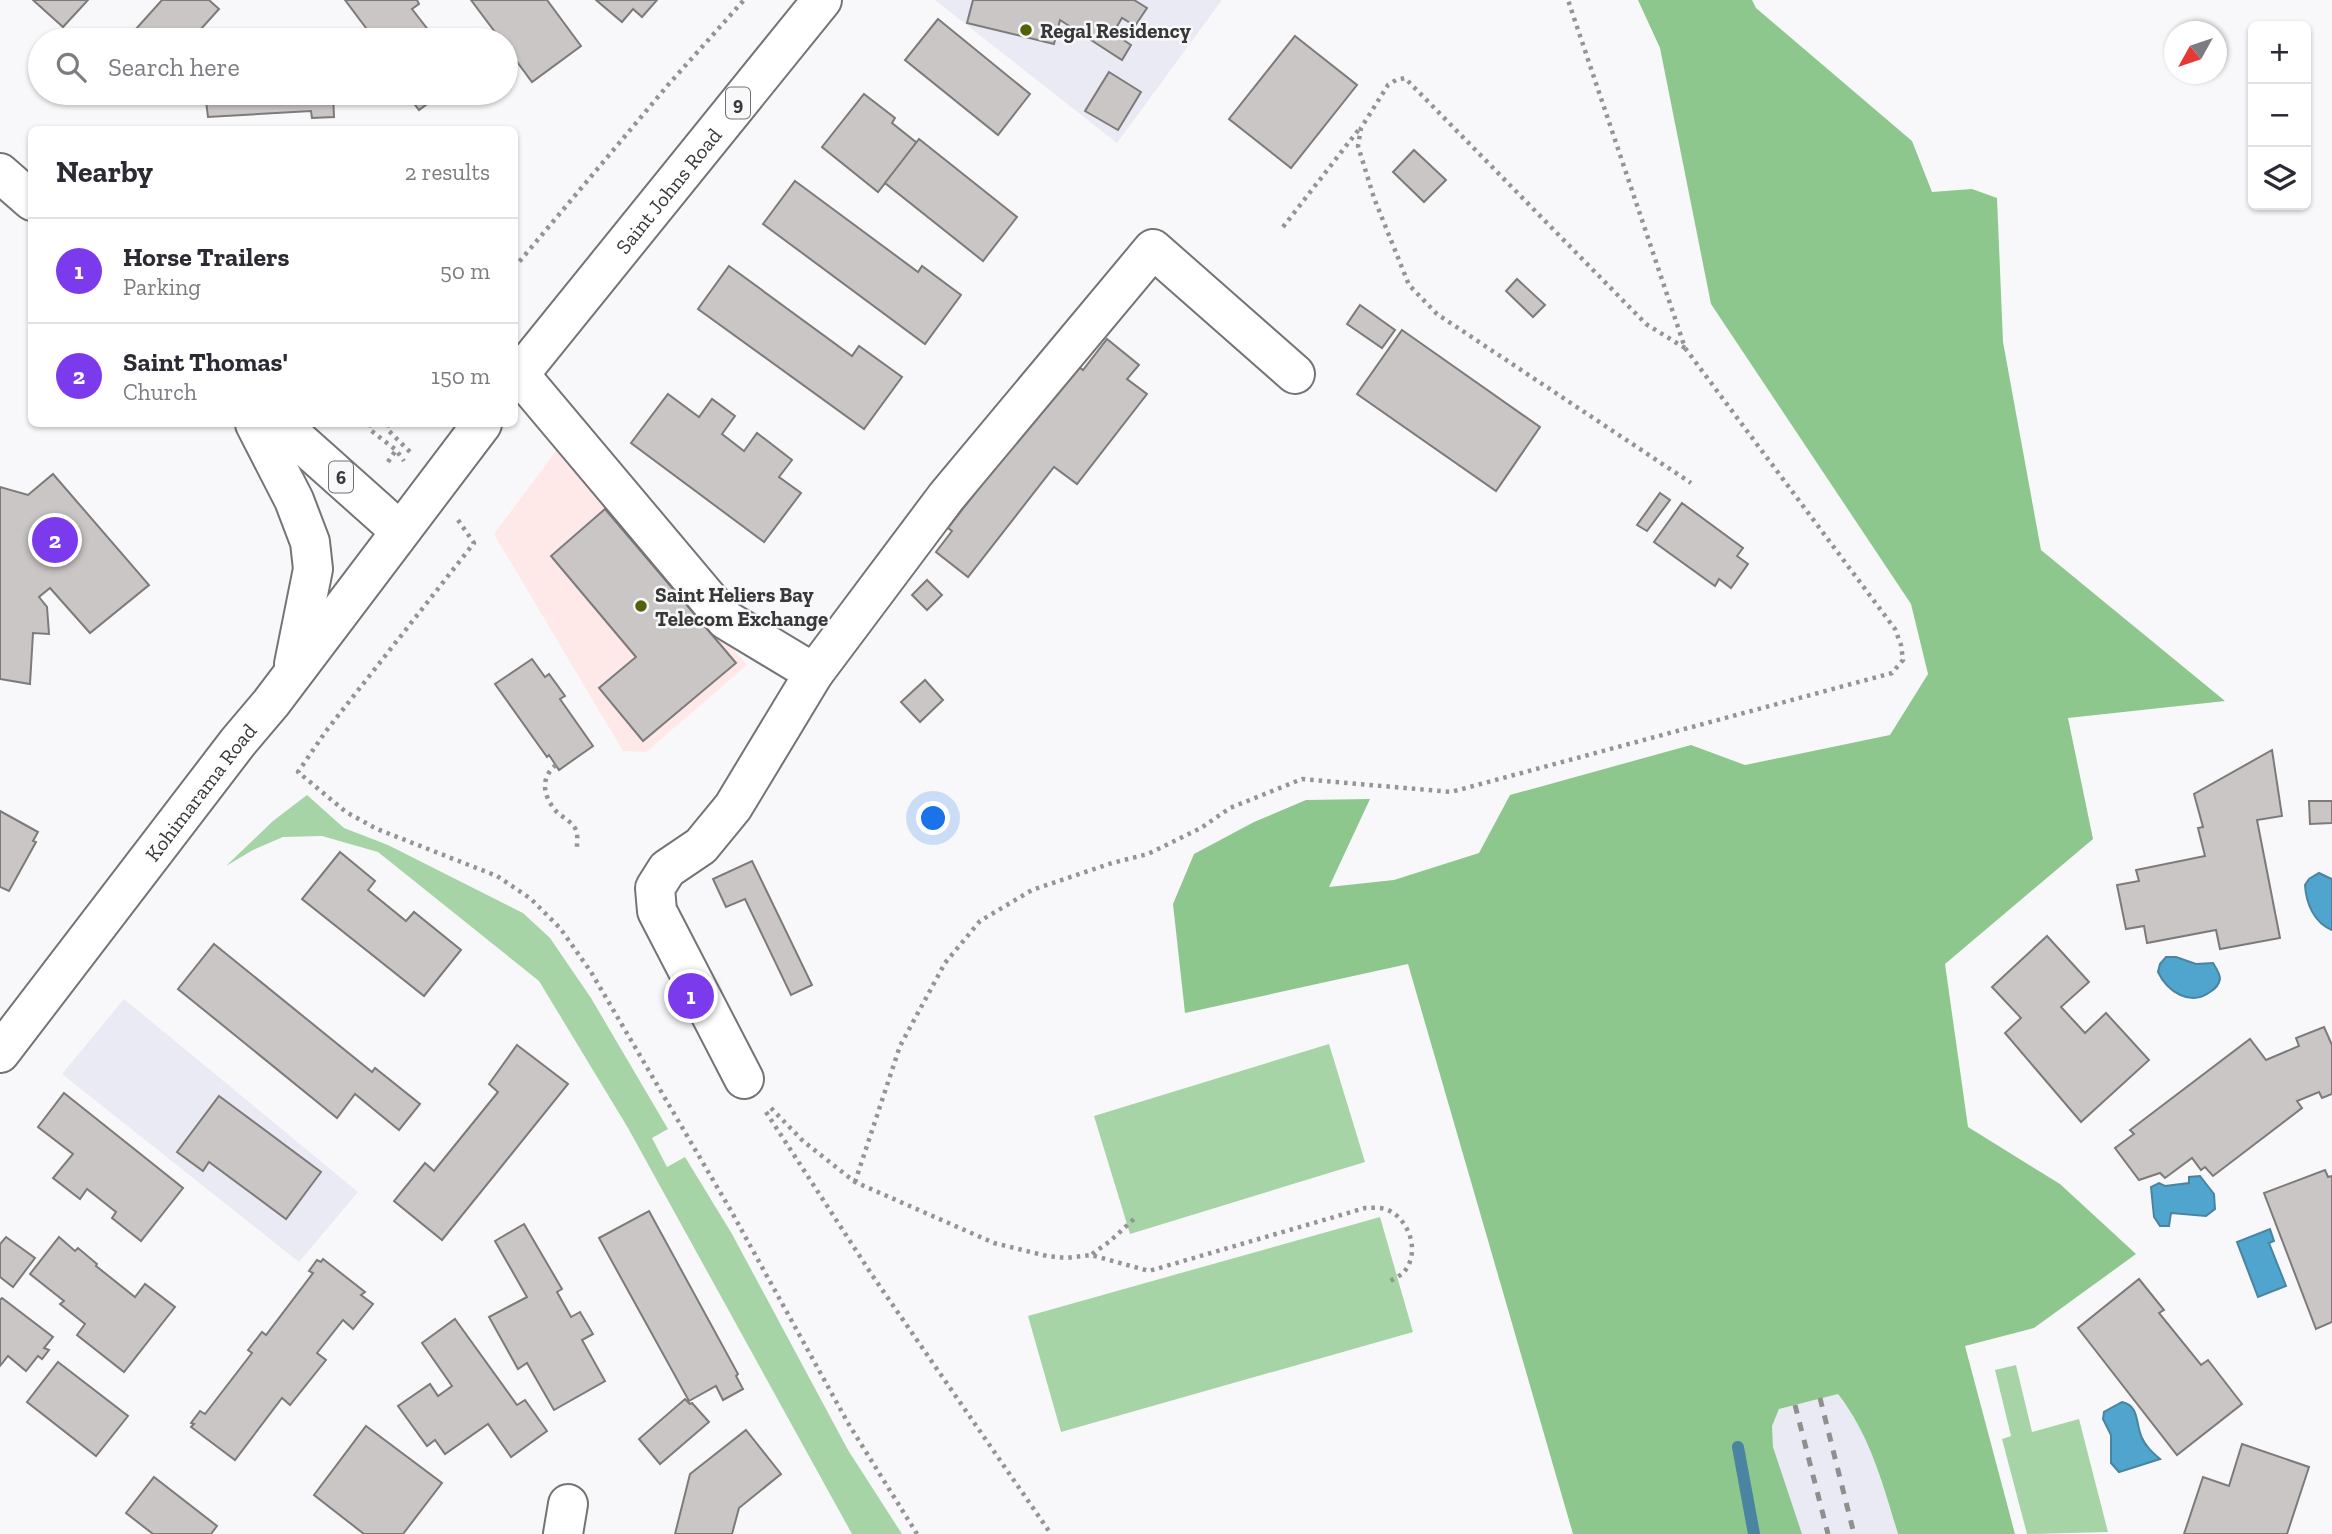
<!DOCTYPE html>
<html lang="en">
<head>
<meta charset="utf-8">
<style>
  body { margin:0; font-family:"Zilla Slab",serif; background:#f7f7f7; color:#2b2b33 }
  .controls { position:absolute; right:21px; top:21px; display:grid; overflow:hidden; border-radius:10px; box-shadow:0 2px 5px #0004 }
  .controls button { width:63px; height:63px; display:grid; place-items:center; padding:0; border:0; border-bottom:2px solid #e1e1e2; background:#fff; color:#2b2b33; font:35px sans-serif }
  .compass { position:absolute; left:2164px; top:21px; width:63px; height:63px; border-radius:50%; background:#fff; box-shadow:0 2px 5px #0004; rotate:230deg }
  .you { position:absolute; left:934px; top:819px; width:24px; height:24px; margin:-18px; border:5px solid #fff; border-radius:50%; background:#1a73e8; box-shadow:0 0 0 10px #1a73e833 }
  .badge { display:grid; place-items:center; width:46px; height:46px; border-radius:50%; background:#7c3aed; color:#fff; font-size:23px; font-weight:700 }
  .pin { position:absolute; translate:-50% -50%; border:4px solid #fff; box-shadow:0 2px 7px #0006 }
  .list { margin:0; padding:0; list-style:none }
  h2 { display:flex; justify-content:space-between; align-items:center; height:91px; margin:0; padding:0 28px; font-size:30px }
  h2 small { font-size:23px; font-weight:400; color:#7c7c81 }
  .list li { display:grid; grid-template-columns:46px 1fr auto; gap:21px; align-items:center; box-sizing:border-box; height:105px; padding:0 28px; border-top:2px solid #e1e1e2 }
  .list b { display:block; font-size:26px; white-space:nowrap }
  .list p { margin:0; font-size:23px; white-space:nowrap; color:#7c7c81 }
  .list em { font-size:23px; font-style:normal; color:#7c7c81 }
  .icon { flex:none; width:38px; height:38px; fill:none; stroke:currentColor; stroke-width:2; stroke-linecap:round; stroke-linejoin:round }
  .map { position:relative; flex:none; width:2332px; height:1534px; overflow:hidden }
  .search { position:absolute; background:#fff; box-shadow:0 2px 5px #0004; left:28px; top:28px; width:490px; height:77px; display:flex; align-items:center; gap:18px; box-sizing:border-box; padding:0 24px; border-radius:38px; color:#7c7c81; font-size:26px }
  .panel { position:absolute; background:#fff; box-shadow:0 2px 5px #0004; left:28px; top:126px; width:490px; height:301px; border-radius:10px }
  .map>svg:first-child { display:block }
  .built { fill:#eaeaf4 }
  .industrial { fill:#fee8e8 }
  .green { fill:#a7d4a6 }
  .forest { fill:#8dc78d }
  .water { fill:#50a5ce; stroke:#4984a1; stroke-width:2 }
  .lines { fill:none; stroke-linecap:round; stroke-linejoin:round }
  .stream { stroke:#4984a1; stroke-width:12 }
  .building { fill:#c9c6c5; stroke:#7d7b79; stroke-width:2 }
  .minor-casing { stroke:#747476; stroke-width:42 }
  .major-casing { stroke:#747476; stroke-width:42 }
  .path { stroke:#949495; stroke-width:4.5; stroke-dasharray:3.5 5; stroke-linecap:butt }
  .minor { stroke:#fff; stroke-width:38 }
  .major { stroke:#fff; stroke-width:38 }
  .rail { stroke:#8f8f90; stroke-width:5; stroke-dasharray:9 9; stroke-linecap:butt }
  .poi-dot { fill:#526208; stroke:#f8f8fa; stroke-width:2.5 }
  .labels { text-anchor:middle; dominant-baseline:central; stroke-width:5; stroke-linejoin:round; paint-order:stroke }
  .shield { fill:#f8f8fa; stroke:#727273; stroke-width:2 }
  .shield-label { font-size:19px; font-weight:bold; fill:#383839 }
  .poi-label { font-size:21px; font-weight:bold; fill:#383839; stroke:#f8f8fa; text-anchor:start }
  .street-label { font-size:21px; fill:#383839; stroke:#f8f8fa }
</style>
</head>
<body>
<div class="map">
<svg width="2332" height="1534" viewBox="0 0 2332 1534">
  <rect width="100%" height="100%" fill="#f8f8fa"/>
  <g class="built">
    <polygon points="935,0 1222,0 1117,143"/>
    <polygon points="124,999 358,1192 299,1262 62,1074"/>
    <polygon points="1838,1394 1859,1424 1878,1467 1898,1534 1802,1534 1773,1447 1772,1425 1779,1409"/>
  </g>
  <polygon class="industrial" points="559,447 747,665 646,752 623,751 494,534"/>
  <g class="green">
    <polygon points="307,795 344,828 388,845 523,913 550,938 591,998 668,1129 652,1138 667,1167 685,1157 732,1234 848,1450 902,1534 852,1534 628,1128 539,981 378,852 322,836 283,837 253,850 226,866 273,821"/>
    <polygon points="1329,1044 1365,1162 1130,1234 1094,1116"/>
    <polygon points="1380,1217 1413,1332 1061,1432 1028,1316"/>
    <polygon points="2016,1365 2032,1432 2079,1419 2108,1532 2027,1534 2002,1439 2011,1436 1995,1370"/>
  </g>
  <path class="forest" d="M1638,0H1752L1756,8L1912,141L1932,192L1972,189L1997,198L2003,342L2041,550L2225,701L2068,718L2093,839L1945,964L1968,1127L2060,1184L2136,1254L2034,1328L1965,1346L2015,1534H1898C1883,1484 1870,1435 1838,1394L1779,1409L1772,1426L1773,1447L1802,1534H1573L1408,964L1185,1013L1173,904L1194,854L1254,822L1306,800L1370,799L1329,887L1394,880L1479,853L1510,795L1691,745L1745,765L1890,735L1928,674L1911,604L1711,304L1660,48Z"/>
  <g class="water">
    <path d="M2319,873L2332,879V930C2314,923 2306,903 2305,885L2309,879Z"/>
    <path d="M2166,957H2176L2196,964L2213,963C2216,968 2220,973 2220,979C2219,985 2215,989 2210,992C2190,1007 2167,991 2158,972L2160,964Z"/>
    <polygon points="2200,1176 2214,1194 2215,1209 2206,1216 2171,1213 2169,1226 2160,1226 2154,1217 2151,1187 2159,1183 2165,1186 2189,1183 2189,1177"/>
    <polygon points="2270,1229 2274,1241 2269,1243 2286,1286 2258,1297 2237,1242"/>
    <path d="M2122,1402C2140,1406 2135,1423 2142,1438C2146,1447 2153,1453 2160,1459L2119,1472L2111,1463V1435L2103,1419L2104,1412Z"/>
  </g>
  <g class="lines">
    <polyline class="stream" points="1738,1447 1754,1534"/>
  </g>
  <g class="building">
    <polygon points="33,0 88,0 63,27"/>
    <polygon points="162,0 209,0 219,9 191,40 126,40"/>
    <polygon points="345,0 417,0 419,4 412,9 436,40 367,40 372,36"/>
    <polygon points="471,0 547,0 581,46 532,82 506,47 506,40 501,40"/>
    <polygon points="596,0 657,0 642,17 633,9 622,22"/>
    <polygon points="973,0 1134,0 1147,8 1135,26 1122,18 1113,33 1131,45 1122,60 1060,20 1054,44 967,23"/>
    <polygon points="938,19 1030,94 998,135 905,60"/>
    <polygon points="1295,36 1357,85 1291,168 1229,119"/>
    <polygon points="1109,72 1141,92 1118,130 1085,111"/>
    <polygon points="205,93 333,93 334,117 312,118 311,111 208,117"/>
    <polygon points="406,93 442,93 419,110"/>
    <polygon points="864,94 895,118 892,123 917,143 878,192 822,147"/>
    <polygon points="919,139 1017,217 983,261 885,183"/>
    <polygon points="1414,150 1446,180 1424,202 1393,172"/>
    <polygon points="795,181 918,272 922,266 961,295 925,344 763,224"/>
    <polygon points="729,266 852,356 859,346 902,377 864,429 698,309"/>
    <polygon points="1517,279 1545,305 1533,317 1506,291"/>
    <polygon points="1360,305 1395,330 1382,348 1347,324"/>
    <polygon points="1402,330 1540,427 1496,491 1357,394"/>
    <polygon points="1107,339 1139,365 1127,379 1147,394 1077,484 1054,467 968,577 936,552 952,531 948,528 1075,364 1083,370"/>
    <polygon points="668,394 699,417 712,399 735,416 722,434 744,451 757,433 792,460 779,477 801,493 764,542 631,443"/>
    <polygon points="53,474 149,585 90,633 50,588 39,597 47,607 49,634 33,633 30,684 0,679 0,487 28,495"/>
    <polygon points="1660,493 1670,500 1647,531 1637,525"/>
    <polygon points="1682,503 1743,548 1737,556 1748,564 1731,588 1719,579 1715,586 1654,542"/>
    <polygon points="605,509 736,663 643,741 599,688 636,657 551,556"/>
    <polygon points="927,580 942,595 927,610 912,595"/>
    <polygon points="532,659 545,677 549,674 565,696 560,699 593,746 559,770 549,755 547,757 495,684"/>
    <polygon points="925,680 943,700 920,722 901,702"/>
    <polygon points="2272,750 2282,816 2257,820 2280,938 2220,949 2216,930 2147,943 2144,926 2126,929 2117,885 2139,881 2136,870 2205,856 2198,828 2203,827 2194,794"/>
    <polygon points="2309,801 2332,801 2332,823 2310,824"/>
    <polygon points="0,811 38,832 33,841 36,842 9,891 0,887"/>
    <polygon points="340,852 375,881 368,890 406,921 414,912 461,950 424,996 302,899"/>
    <polygon points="752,861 812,985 791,995 745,899 726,907 713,879"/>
    <polygon points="2047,936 2089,982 2061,1007 2085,1033 2106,1013 2149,1060 2081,1122 2005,1033 2021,1018 1992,987"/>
    <polygon points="214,944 372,1072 375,1068 420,1104 399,1130 355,1094 337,1118 178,989"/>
    <polygon points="2324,1027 2332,1045 2332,1094 2322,1098 2319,1092 2297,1101 2302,1108 2213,1176 2205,1167 2201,1170 2192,1158 2165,1178 2160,1173 2139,1180 2115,1148 2134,1134 2130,1130 2250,1039 2266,1060 2299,1046 2296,1038"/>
    <polygon points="517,1045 568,1084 442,1240 394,1201 425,1163 434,1171 498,1092 489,1084"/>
    <polygon points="64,1093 183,1188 141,1241 112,1218 116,1212 87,1189 80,1199 53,1178 73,1154 38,1127"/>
    <polygon points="219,1096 321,1172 286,1219 209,1162 203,1171 177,1152"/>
    <polygon points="2325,1170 2328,1177 2332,1176 2332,1322 2316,1329 2264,1193"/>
    <polygon points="649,1211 738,1374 736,1376 743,1389 723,1400 716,1386 689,1401 599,1238"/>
    <polygon points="524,1224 562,1289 557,1292 571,1317 580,1312 593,1334 582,1340 605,1381 554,1410 527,1363 518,1369 489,1317 527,1297 495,1241"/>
    <polygon points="6,1237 35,1258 13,1287 0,1277 0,1244"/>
    <polygon points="59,1237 75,1251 78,1248 97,1264 96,1266 135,1297 145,1284 175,1307 124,1372 77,1335 85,1324 60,1304 64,1301 30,1274"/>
    <polygon points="323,1259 365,1292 361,1295 373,1304 353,1329 343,1320 317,1353 326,1360 290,1405 282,1398 235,1460 191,1427 194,1424 191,1423 200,1411 205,1414 252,1353 248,1350 262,1332 266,1335 313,1273 309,1271 317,1260 321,1262"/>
    <polygon points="2139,1279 2164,1310 2159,1313 2201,1365 2208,1360 2242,1404 2177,1455 2078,1328"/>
    <polygon points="2,1298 53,1337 44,1348 49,1350 42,1359 38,1356 26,1371 8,1356 0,1366 0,1300"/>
    <polygon points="455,1319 517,1405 525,1400 547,1431 511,1457 488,1424 445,1454 435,1440 427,1446 398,1406 430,1384 438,1396 452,1386 422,1343"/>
    <polygon points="58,1362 128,1416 96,1456 27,1402"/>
    <polygon points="685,1399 690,1404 692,1403 709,1422 660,1464 639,1439"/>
    <polygon points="366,1426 442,1483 403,1534 364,1534 314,1495"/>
    <polygon points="746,1430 781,1474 739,1508 732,1534 675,1534 690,1474"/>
    <polygon points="2242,1444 2309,1467 2287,1534 2184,1534 2203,1477 2229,1486"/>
    <polygon points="154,1477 217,1526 211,1534 153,1534 126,1513"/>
  </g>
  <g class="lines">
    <defs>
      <g id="minor">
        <polyline points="519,374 726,620 814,673"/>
        <polyline points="744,1079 657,911 655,888 667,869 701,846 733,807 814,673 946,497 1153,249 1295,374"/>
        <polyline points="563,1534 568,1504"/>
      </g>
      <g id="major">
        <polyline points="0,173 32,201"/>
        <path id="s1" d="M514,381L822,0"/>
        <polyline points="255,424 294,500 310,542 313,569 294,664"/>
        <polyline points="280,424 400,531"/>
        <path id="s2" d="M0,1053L238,742L271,703L482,424"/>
      </g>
    </defs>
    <use href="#minor" class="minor-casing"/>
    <use href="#major" class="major-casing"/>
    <g class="path">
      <polyline points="1283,227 1360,128"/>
      <polyline points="514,268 668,85 744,0"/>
      <polyline points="1685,348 1646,324 1405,78 1396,80 1388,85 1361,128 1358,146 1374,198 1409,285 1437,314 1691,483"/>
      <polyline points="370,424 369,429 396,450 404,461"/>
      <polyline points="388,424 387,429 411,453"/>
      <polyline points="388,462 396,450"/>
      <polyline points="458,520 474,543 326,731 298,772 346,812 377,829 497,876 531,899 560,928 591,972 730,1209 848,1423 917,1534"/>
      <path d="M556,765C540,778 543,795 555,810C561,817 572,821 576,830C578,835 577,842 577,847"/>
      <path d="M771,1108L803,1141L855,1182L994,1243L1047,1256L1066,1258L1091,1255L1149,1271L1365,1208C1372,1208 1381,1207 1388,1210C1410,1220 1421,1254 1403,1273C1400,1276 1393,1279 1389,1282"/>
      <polyline points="766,1112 872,1275 1051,1534"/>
      <polyline points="855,1182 900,1046 945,963 980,921 1032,890 1112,863 1148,854 1201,828 1230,808 1302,779 1451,792 1892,673 1903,660 1901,645 1895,629 1685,348 1568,0"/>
      <polyline points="1092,1254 1109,1242 1134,1219"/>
    </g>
    <use href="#minor" class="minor"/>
    <use href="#major" class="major"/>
    <g class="rail">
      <polyline points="1820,1398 1854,1534"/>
      <polyline points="1795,1405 1828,1534"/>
    </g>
  </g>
  <g class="poi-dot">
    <circle cx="1026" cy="30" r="7"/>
    <circle cx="641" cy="606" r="7"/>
  </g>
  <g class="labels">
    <g class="shield">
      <rect x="726" y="87.5" width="24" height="31" rx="5"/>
      <rect x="329" y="461.5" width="24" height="31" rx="5"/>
    </g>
    <g class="shield-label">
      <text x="738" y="103">9</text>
      <text x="341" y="477">6</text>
    </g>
    <g class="poi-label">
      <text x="1040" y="30">Regal Residency</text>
      <text x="655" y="594">Saint Heliers Bay<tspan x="655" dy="24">Telecom Exchange</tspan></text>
    </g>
    <g class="street-label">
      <text stroke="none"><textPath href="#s1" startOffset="245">Saint Johns Road</textPath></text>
      <text stroke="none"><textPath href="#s2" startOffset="329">Kohimarama Road</textPath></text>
    </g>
  </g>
</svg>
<div class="controls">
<button>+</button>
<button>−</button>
<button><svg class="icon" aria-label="layers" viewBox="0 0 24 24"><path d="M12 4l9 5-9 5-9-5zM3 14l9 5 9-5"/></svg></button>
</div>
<svg class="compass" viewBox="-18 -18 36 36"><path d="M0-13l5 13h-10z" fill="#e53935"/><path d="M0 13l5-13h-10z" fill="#7c7c81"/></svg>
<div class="you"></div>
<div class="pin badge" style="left:691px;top:996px">1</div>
<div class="pin badge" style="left:55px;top:540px">2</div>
<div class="search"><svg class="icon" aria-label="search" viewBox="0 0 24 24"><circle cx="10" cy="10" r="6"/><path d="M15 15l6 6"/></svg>Search here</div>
<section class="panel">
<h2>Nearby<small>2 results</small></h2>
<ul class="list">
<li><span class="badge">1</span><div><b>Horse Trailers</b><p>Parking</p></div><em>50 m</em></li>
<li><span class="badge">2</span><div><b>Saint Thomas'</b><p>Church</p></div><em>150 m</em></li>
</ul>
</section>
</div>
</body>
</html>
